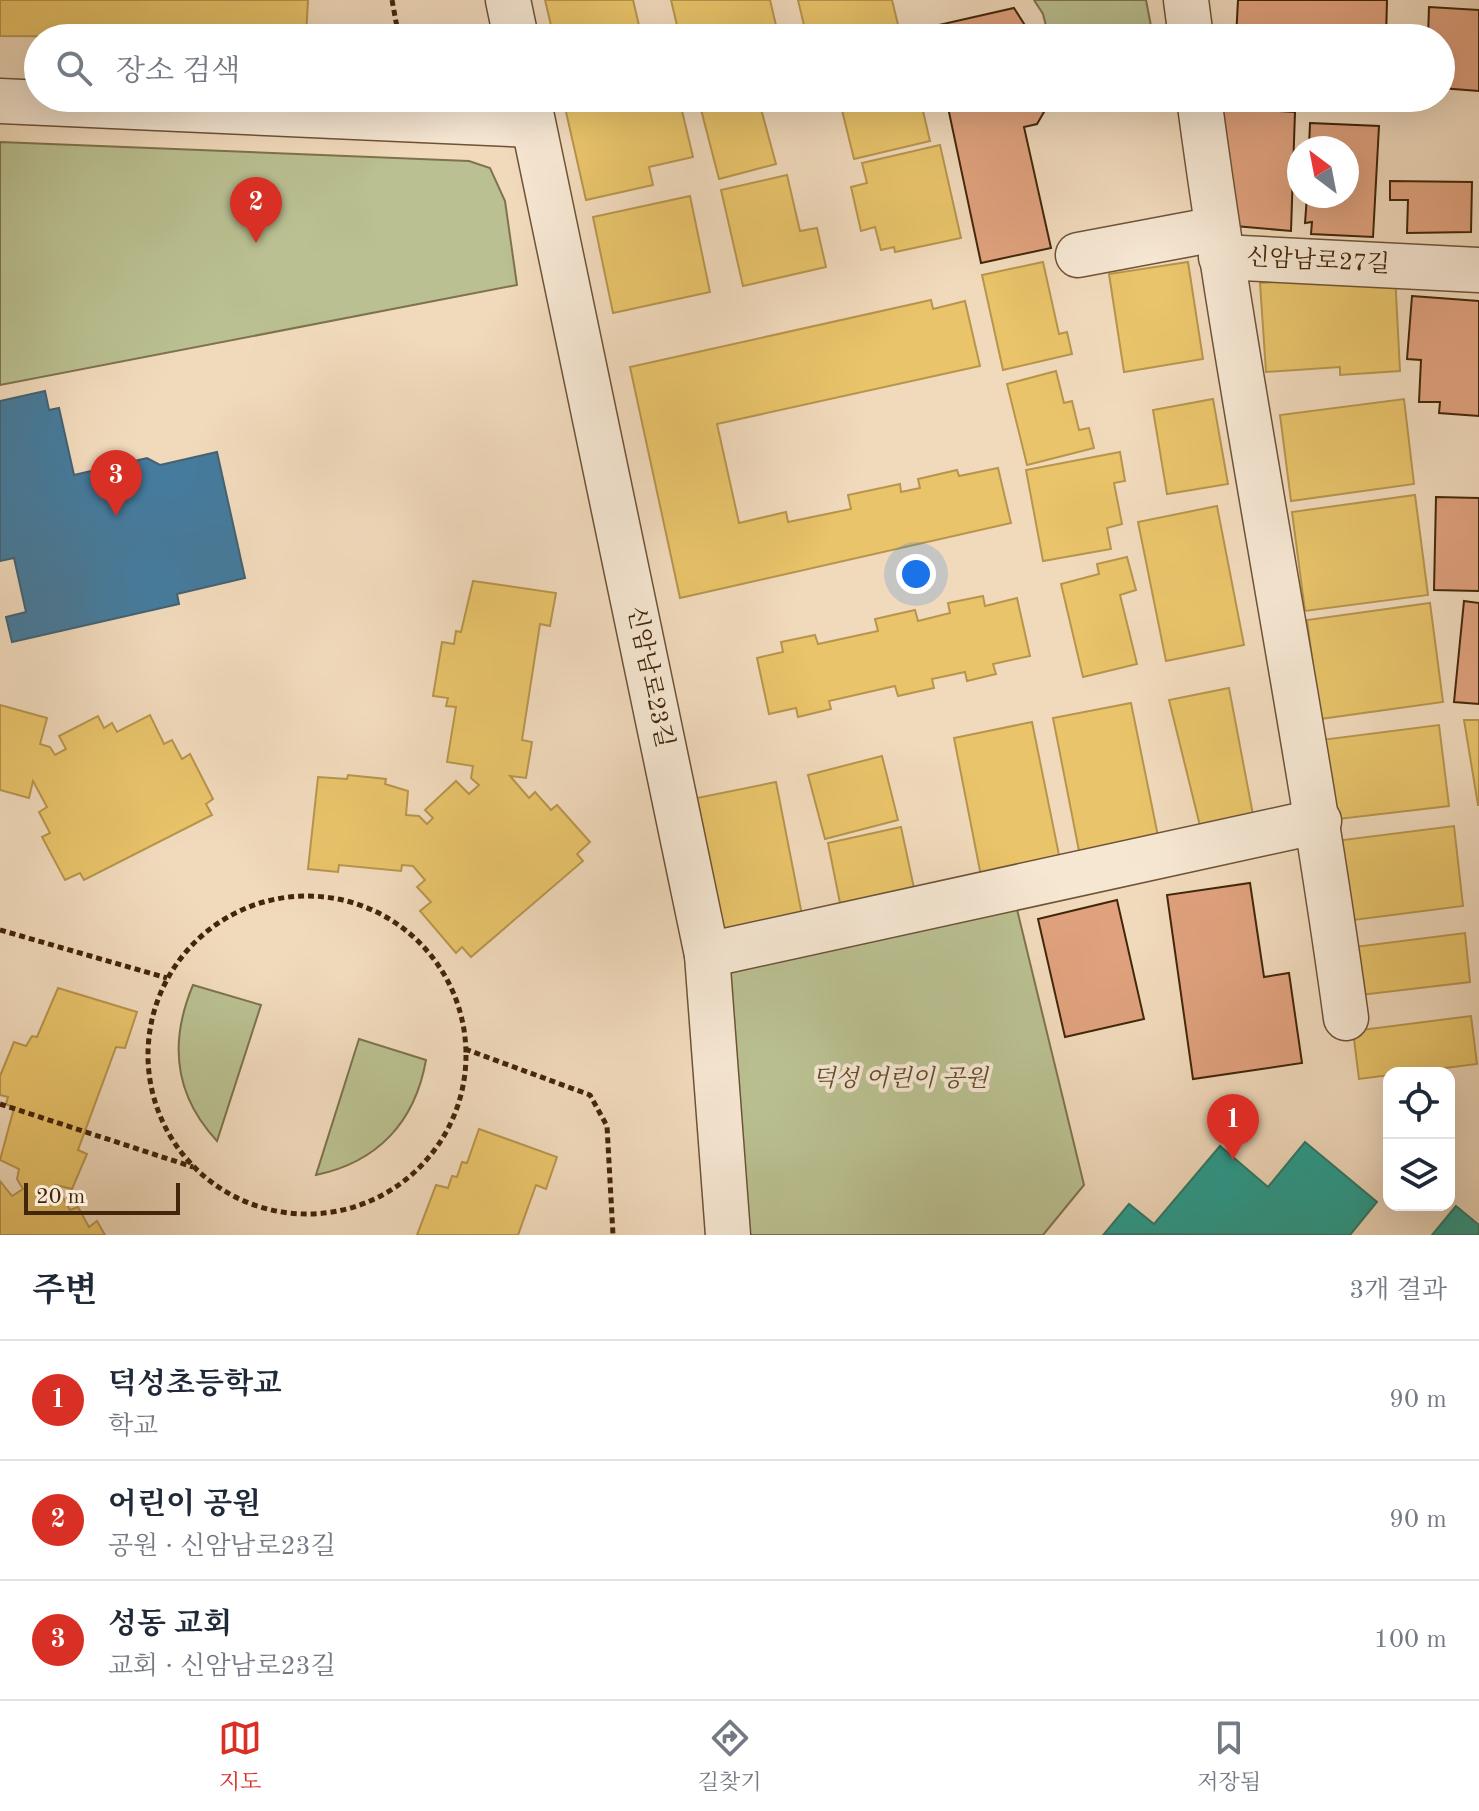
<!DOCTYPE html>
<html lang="ko">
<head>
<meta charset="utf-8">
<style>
  body { margin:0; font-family:"Old Standard TT","Noto Serif KR",serif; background:#f2f2f3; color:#1f2937 }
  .controls { position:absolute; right:24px; bottom:24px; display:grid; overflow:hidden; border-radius:16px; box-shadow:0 8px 32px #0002 }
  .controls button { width:72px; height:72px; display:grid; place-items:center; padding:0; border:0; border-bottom:2px solid #e0e1e3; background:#fff; color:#1f2937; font:40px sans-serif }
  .compass { position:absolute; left:1287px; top:136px; width:72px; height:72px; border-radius:50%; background:#fff; box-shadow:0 8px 32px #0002; rotate:328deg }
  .scale { position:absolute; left:24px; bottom:20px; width:156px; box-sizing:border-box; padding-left:8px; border:4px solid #432609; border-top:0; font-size:22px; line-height:28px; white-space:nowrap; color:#432609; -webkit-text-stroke:6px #f6e7d3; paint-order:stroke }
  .you { position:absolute; left:916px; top:574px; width:28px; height:28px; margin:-20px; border:6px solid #fff; border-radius:50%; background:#1a73e8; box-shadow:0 0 0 12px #1a73e833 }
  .badge { display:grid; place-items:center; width:52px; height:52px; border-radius:50%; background:#d93025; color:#fff; font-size:26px; font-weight:700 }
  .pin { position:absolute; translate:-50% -66px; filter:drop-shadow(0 2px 4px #0008) }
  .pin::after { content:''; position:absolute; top:42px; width:28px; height:24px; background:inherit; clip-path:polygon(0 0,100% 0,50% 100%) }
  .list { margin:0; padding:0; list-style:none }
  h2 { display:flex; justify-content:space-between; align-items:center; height:104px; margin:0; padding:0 32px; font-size:34px }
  h2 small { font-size:26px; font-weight:400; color:#747a83 }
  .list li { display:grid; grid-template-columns:52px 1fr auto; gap:24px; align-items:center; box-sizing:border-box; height:120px; padding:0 32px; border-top:2px solid #e0e1e3 }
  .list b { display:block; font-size:30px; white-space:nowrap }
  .list p { margin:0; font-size:26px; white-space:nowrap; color:#747a83 }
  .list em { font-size:26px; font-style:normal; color:#747a83 }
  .icon { flex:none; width:44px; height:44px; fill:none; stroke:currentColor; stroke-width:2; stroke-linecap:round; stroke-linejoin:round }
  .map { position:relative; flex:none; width:1479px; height:1235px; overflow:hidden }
  .search { position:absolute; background:#fff; box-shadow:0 8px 32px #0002; left:24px; right:24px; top:24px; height:88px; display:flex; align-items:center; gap:20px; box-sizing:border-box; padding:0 28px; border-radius:44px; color:#747a83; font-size:30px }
  .sheet { height:464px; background:#fff }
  nav { display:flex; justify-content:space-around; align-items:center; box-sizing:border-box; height:112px; border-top:2px solid #e0e1e3; background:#fff; font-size:22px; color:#747a83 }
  nav a { display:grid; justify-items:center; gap:4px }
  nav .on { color:#d93025 }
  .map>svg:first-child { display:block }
  .green { fill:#bac091; stroke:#7e734d; stroke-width:2 }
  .homes { fill:#e9c46a; stroke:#b7954d; stroke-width:2 }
  .schools { fill:#2a9d8f; stroke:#327967; stroke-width:2 }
  .public { fill:#457b9d; stroke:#446271; stroke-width:2 }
  .building { fill:#e0a27e; stroke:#432609; stroke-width:2 }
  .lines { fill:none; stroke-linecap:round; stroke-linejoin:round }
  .minor-casing { stroke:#6e5336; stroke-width:47 }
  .path { stroke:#432609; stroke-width:5; stroke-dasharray:6 4; stroke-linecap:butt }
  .minor { stroke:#f6e7d3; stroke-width:44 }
  .labels { text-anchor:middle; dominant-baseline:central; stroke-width:8; stroke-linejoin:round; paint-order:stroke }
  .street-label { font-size:24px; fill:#432609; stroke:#f6e7d3 }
  .park-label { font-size:24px; font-style:italic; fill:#614c2b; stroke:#f6e7d3 }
</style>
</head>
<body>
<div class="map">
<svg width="1479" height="1235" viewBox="0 0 1479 1235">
  <rect width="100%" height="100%" fill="#f1dabc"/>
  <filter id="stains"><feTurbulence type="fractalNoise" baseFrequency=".0025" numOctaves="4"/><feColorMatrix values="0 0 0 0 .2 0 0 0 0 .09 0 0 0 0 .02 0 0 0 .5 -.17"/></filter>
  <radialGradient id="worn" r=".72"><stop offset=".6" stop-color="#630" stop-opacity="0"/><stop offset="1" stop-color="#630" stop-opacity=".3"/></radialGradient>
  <g class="green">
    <polygon points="1034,0 1146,0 1151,26 1083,38 1049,38 1043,14"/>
    <polygon points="0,142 469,161 490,168 505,201 517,285 0,385"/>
    <polygon points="1014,897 1084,1185 1043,1235 740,1235 721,962"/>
    <path d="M193,985L261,1005L217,1141C174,1095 169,1042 193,985Z"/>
    <path d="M359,1039L426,1060C415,1122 378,1162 316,1175Z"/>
  </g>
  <g class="homes">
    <polygon points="0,0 308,0 306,36 315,38 0,36"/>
    <polygon points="545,0 633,0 642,38 554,38"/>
    <polygon points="671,0 770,0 779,38 680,38"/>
    <polygon points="798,0 892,0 901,37 807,38"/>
    <polygon points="586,98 679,98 693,157 649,167 653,185 586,200 564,103"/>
    <polygon points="698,98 758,98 776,164 719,179"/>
    <polygon points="839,98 920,98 930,141 854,159"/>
    <polygon points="940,145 961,238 895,252 894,247 881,250 875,227 861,231 851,187 867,183 862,163"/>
    <polygon points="787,175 800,231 817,228 826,267 743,286 721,190"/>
    <polygon points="690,196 710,292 613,313 593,217"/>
    <polygon points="1043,262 1059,334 1067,332 1072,354 1003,370 982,275"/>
    <polygon points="1188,262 1203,359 1124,372 1109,274"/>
    <polygon points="1395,274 1400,371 1340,375 1340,367 1266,372 1260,283"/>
    <polygon points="931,300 933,309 965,301 980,366 717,424 739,523 786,512 788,522 851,509 848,495 900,484 901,492 920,488 918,479 957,470 959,476 998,468 1011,523 680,598 630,367"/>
    <polygon points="1056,371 1064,403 1072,401 1079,430 1089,428 1094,448 1027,465 1007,384"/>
    <polygon points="1213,399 1228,484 1167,494 1153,410"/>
    <polygon points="1404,399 1414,484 1291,501 1280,415"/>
    <polygon points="1120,452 1125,481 1114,483 1122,524 1107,528 1111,549 1043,561 1026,470"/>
    <polygon points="1415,495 1428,595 1305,611 1292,512"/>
    <polygon points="1217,506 1244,645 1166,661 1138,522"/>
    <polygon points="1127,557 1136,590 1120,595 1137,664 1083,677 1061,584 1099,574 1097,564"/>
    <polygon points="473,581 556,593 550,626 540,624 522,740 532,742 526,778 510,776 529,798 535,792 551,810 557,805 590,842 577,854 583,861 471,957 462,947 456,953 420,911 431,902 417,887 425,880 413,866 402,865 401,871 339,865 338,872 308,869 318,777 347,779 348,775 386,779 385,784 408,791 406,815 419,816 427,824 433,818 425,810 456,781 469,794 479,785 471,778 473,766 447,762 456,707 446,706 448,698 433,696 442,642 454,644 456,631 461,632"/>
    <polygon points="983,596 985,606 1017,598 1030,656 993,664 996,674 967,681 965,672 932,679 934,688 898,696 895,686 829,701 831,709 798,717 796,708 769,714 757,658 783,652 781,642 815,635 818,644 878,631 875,619 915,610 918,621 950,613 948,603"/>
    <polygon points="1430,603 1443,702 1320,719 1307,620"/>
    <polygon points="1229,688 1254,820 1201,830 1169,700"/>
    <polygon points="1131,703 1159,841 1080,856 1053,718"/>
    <polygon points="0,705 47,718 40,744 50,747 55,755 66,749 59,736 98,716 104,728 112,723 117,732 150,715 164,744 172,740 182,759 190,754 213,799 206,804 212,815 84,880 80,873 65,880 42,837 50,833 39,812 47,807 33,781 29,798 0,790"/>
    <polygon points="1464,720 1479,720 1479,805 1478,805"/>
    <polygon points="1032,722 1060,860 981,876 954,738"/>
    <polygon points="1439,725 1449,806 1330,820 1321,740"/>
    <polygon points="882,756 898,820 825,839 808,775"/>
    <polygon points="776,782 803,920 725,936 697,798"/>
    <polygon points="1454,826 1463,906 1346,921 1335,841"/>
    <polygon points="901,827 915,893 841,908 828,843"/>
    <polygon points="1465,933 1470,982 1352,996 1346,948"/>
    <polygon points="58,988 137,1012 125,1048 116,1047 78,1150 87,1154 72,1189 56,1185 70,1210 78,1207 89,1227 97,1221 105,1235 0,1235 0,1181 12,1196 23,1189 17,1179 19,1169 0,1160 14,1108 6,1104 8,1097 0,1095 0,1076 14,1042 26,1046 32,1036 37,1037"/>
    <polygon points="1471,1016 1477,1064 1359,1079 1353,1031"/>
    <polygon points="479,1129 557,1157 546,1189 536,1185 518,1235 417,1235 436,1185 448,1188 452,1176 457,1177 462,1162 467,1163"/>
  </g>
  <g class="schools">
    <polygon points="1305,1142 1377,1202 1350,1235 1104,1234 1129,1204 1154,1224 1220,1146 1268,1187"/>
    <polygon points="1456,1206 1479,1225 1479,1235 1432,1235"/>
  </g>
  <polygon class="public" points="45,391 49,410 59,408 74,475 147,458 160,465 217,452 245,578 177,594 179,604 12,642 6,617 26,612 14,558 0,561 0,401"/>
  <g class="building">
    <polygon points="1238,0 1387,0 1386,38 1236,38"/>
    <polygon points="1429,7 1479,10 1479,91 1441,88 1441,38 1428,38"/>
    <polygon points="1014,8 1033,38 933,38 930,27"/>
    <polygon points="946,98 1044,98 1044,112 1037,124 1024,127 1051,248 981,263"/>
    <polygon points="1216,107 1295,112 1291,231 1235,226"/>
    <polygon points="1310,123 1379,126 1373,237 1311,234 1312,222 1305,223 1307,196 1347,196 1347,148 1309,148"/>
    <polygon points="1390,181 1472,182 1471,232 1407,233 1408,200 1390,200"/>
    <polygon points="1412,296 1479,301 1479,416 1439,413 1440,402 1419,402 1421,360 1407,359"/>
    <polygon points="1436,497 1479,498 1479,591 1434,590"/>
    <polygon points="1464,601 1479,603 1479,704 1454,702"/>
    <polygon points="1250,883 1264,977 1289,973 1302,1063 1193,1079 1167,895"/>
    <polygon points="1117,900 1144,1019 1065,1037 1038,919"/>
  </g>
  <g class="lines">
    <defs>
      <g id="minor">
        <polyline points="508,0 516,38"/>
        <polyline points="1186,0 1191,38"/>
        <polyline points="528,98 707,955 728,1235"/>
        <path d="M1199,98C1240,406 1304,710 1346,1018"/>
        <polyline points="0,101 533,125"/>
        <polyline points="1078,255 1216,229"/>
        <polyline points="1221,257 1479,270"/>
        <polyline points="707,955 1319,821"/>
      </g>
    </defs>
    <use href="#minor" class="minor-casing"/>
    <g class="path">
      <polyline points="392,0 399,38"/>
      <circle cx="307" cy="1055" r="159"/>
      <polyline points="0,930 167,978"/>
      <polyline points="465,1049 590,1095 607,1126 613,1235"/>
      <polyline points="0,1104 193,1167"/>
    </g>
    <use href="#minor" class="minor"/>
  </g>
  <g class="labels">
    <g class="street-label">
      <text transform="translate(1318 262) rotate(3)">신암남로27길</text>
      <text transform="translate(649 677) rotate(78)">신암남로23길</text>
    </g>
    <g class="park-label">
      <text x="900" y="1080">덕성 어린이 공원</text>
    </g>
  </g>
  <rect width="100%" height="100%" filter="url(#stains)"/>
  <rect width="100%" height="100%" fill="url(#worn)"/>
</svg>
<div class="controls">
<button><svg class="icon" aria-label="locate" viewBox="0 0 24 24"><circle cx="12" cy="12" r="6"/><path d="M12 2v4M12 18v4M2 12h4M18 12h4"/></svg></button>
<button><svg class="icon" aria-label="layers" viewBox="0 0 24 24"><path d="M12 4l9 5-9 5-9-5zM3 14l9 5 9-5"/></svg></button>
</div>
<svg class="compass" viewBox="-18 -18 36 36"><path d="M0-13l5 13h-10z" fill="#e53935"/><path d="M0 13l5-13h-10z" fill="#747a83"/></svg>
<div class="scale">20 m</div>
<div class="you"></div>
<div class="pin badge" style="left:1233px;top:1160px">1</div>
<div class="pin badge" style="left:256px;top:243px">2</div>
<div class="pin badge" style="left:116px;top:516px">3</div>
<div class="search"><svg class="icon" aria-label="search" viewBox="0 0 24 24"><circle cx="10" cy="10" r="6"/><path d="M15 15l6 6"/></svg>장소 검색</div>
</div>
<section class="sheet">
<h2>주변<small>3개 결과</small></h2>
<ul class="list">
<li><span class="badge">1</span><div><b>덕성초등학교</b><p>학교</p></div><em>90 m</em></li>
<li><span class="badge">2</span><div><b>어린이 공원</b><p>공원 · 신암남로23길</p></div><em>90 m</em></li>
<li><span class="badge">3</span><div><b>성동 교회</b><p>교회 · 신암남로23길</p></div><em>100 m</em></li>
</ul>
</section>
<nav>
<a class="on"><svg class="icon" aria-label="map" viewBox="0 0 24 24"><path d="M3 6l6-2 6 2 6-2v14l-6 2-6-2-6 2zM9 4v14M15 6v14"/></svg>지도</a>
<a><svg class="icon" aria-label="directions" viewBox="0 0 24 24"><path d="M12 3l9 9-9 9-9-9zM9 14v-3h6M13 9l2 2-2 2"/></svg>길찾기</a>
<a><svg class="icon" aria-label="saved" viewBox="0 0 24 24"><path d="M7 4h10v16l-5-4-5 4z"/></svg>저장됨</a>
</nav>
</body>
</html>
